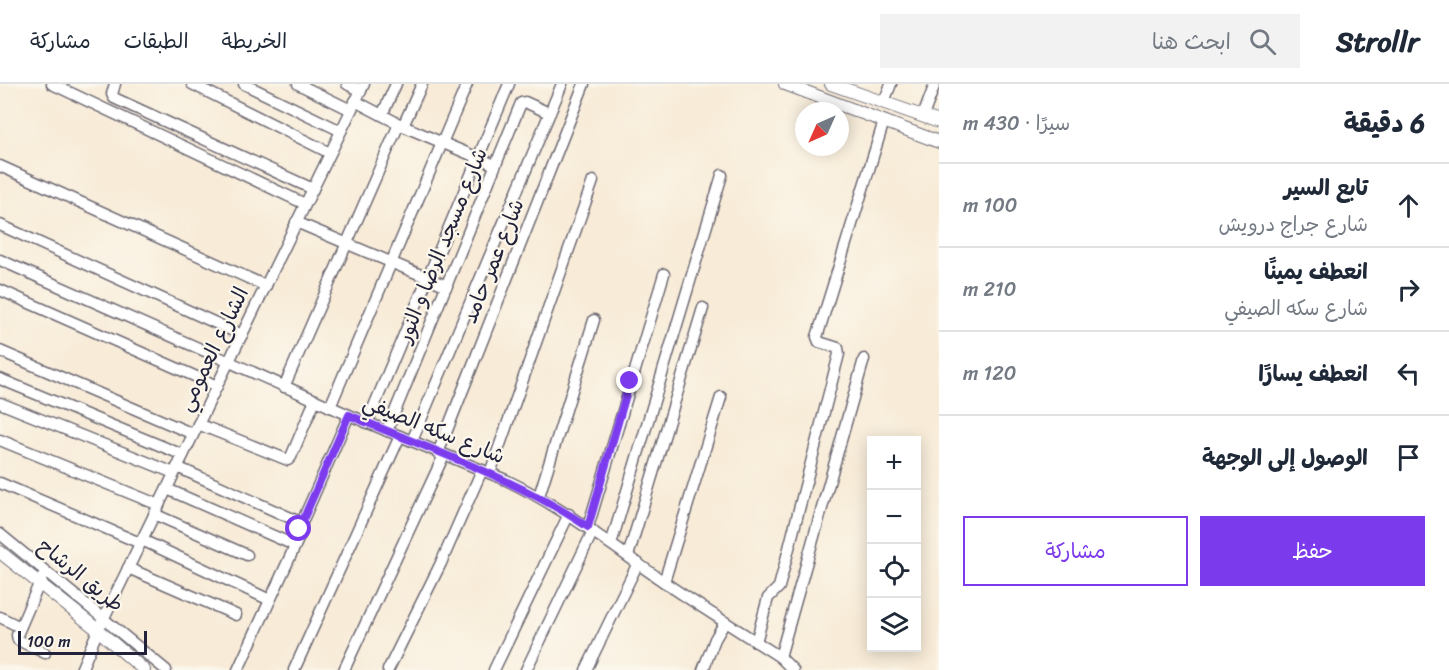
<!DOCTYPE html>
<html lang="ar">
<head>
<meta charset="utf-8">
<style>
  body { margin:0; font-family:Sriracha,"Playpen Sans Arabic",sans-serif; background:#f2f2f3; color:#1f2937; direction:rtl }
  .controls { position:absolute; right:18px; bottom:18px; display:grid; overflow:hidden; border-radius:0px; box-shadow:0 3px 15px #0003 }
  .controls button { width:54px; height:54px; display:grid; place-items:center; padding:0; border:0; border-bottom:2px solid #e0e1e3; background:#fff; color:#1f2937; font:30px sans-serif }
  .compass { position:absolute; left:795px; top:18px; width:54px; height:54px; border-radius:50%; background:#fff; box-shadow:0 3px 15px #0003; rotate:225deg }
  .scale { position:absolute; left:18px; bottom:15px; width:129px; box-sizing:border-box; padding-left:6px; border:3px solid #22223b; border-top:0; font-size:16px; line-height:21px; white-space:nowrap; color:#22223b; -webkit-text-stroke:4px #fbf7ec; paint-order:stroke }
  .stop { position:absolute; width:18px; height:18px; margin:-14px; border:4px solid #7c3aed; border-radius:50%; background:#fff }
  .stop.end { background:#7c3aed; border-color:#fff; box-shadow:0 2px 6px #0008 }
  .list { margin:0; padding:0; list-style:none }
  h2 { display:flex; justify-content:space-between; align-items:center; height:78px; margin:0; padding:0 24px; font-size:26px }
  h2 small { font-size:20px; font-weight:400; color:#747a83 }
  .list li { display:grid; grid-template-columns:39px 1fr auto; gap:18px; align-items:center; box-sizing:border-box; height:84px; padding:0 24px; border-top:2px solid #e0e1e3 }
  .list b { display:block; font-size:22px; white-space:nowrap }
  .list p { margin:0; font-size:20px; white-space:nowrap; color:#747a83 }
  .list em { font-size:20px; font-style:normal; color:#747a83 }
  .actions { display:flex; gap:12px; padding:18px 24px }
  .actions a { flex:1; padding:14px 0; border:2px solid #7c3aed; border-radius:0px; text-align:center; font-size:21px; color:#7c3aed }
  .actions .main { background:#7c3aed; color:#fff }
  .icon { flex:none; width:33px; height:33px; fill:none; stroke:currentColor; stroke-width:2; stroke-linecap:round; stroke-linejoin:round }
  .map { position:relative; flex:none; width:939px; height:586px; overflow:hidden; direction:ltr }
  header { display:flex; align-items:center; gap:36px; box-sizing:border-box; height:84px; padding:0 30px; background:#fff; border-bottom:2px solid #e0e1e3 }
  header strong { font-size:28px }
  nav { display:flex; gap:33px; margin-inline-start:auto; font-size:21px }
  .search { width:420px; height:54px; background:#f2f2f3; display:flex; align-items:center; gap:15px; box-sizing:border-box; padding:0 21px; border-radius:0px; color:#747a83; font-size:22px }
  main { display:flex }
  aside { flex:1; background:#fff }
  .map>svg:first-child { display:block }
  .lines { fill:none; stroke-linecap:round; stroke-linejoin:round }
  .minor-casing { stroke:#6d6872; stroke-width:13 }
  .tertiary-casing { stroke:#6d6872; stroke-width:14 }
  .minor { stroke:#fff; stroke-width:10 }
  .tertiary { stroke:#fff; stroke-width:12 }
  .route { stroke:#7c3aed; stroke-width:8 }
  .labels { text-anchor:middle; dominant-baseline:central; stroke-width:4.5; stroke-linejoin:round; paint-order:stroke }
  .street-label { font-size:21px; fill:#22223b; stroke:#fbf7ec }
</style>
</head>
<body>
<header>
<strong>Strollr</strong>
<div class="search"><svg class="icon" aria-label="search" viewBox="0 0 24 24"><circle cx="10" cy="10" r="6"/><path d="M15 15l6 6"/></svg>ابحث هنا</div>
<nav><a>الخريطة</a><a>الطبقات</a><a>مشاركة</a></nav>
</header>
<main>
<aside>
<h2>6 دقيقة<small>سيرًا · 430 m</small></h2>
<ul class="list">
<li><svg class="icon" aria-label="ahead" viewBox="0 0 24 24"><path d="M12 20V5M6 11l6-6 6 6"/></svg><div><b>تابع السير</b><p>شارع جراج درويش</p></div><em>100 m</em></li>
<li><svg class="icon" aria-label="right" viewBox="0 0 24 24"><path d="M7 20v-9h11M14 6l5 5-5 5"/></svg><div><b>انعطف يمينًا</b><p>شارع سكه الصيفي</p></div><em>210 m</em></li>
<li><svg class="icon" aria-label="left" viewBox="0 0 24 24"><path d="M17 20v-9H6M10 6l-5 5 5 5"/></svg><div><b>انعطف يسارًا</b></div><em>120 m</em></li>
<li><svg class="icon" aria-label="arrive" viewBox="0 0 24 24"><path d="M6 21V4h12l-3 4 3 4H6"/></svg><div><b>الوصول إلى الوجهة</b></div></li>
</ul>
<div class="actions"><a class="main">حفظ</a><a>مشاركة</a></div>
</aside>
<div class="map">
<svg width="939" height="586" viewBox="0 0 939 586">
  <rect width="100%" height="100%" fill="#fbf7ec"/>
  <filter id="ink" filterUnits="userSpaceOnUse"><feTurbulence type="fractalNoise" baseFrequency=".0167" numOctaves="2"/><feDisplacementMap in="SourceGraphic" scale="12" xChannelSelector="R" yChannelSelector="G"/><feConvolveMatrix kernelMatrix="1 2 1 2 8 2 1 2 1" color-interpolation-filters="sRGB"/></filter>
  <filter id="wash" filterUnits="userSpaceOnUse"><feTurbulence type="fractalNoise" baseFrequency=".008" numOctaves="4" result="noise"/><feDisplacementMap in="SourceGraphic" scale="24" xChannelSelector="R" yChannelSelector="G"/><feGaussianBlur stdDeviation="1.35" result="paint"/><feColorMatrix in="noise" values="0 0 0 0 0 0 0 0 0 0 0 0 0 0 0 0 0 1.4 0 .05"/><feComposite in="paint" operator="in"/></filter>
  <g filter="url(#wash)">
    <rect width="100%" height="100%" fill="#f8ebd7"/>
  </g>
  <g filter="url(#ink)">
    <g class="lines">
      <defs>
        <g id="minor">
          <polyline points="52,0 305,120"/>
          <polyline points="115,0 112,10 114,14 313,105"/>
          <polyline points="192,0 330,69"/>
          <polyline points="244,0 341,47"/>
          <polyline points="298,0 351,26"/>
          <polyline points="347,0 361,7"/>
          <polyline points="355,17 403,42 495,81"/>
          <polyline points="884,18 891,0"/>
          <polyline points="382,31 396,0"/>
          <polyline points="923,32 935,0"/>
          <polyline points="403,42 422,0"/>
          <polyline points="0,82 266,202"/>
          <polyline points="296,138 447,202"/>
          <polyline points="0,141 242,251"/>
          <path d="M0,176L349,331L506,396C563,423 612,462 664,498C702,524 741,548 780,573L793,586"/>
          <polyline points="0,206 217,302"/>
          <polyline points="0,267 193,350"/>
          <polyline points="0,295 183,371"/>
          <polyline points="284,303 399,40"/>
          <polyline points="0,319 174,389"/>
          <polyline points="330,323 467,0"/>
          <polyline points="367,339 509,0"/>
          <polyline points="198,340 288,376 291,373 315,316"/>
          <polyline points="387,347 521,19 525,18 549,29"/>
          <polyline points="0,356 159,421"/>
          <polyline points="412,357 562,0"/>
          <polyline points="438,369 584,0"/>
          <polyline points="177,383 302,439"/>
          <polyline points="490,389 593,97"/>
          <polyline points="0,399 140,459"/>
          <polyline points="167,405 294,461"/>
          <polyline points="539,412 594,236"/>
          <polyline points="154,430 247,471"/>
          <polyline points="588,443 664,190"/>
          <polyline points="0,450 166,586"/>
          <polyline points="142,456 270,516"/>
          <polyline points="611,460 722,91"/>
          <polyline points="628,472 703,224"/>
          <polyline points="128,484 236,531"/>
          <polyline points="42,493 17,551 18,556 45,569"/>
          <polyline points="664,498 721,313"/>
          <polyline points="0,533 20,543"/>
          <polyline points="756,558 768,514 779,503 839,270 838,264 819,258 817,253 884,37"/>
          <polyline points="780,573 864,275"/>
          <polyline points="81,586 98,546 364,0"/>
          <polyline points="238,586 301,449 299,445 349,331"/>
          <polyline points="294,586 400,352"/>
          <polyline points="344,586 444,371"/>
          <polyline points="388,586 441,479 482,386"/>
          <polyline points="494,586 569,430"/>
          <polyline points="526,586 593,447"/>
          <polyline points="586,586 638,479"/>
          <polyline points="703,586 715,555 725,538"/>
        </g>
        <g id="tertiary">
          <polyline points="785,0 939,58"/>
          <polyline points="831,0 939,38"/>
          <polyline points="0,468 98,546 144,586"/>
        </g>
      </defs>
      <use href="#minor" class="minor-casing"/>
      <use href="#tertiary" class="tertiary-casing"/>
      <use href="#minor" class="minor"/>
      <use href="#tertiary" class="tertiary"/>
    </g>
  </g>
  <g class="lines" filter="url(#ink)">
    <path class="route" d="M299,445L349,331C430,366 514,393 588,443L630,297"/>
  </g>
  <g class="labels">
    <g class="street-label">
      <text transform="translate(442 161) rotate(-68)">شارع مسجد الرضا و النور</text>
      <text transform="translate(493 177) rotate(-68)">شارع عمر حامد</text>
      <text transform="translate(213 265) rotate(-64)">الشارع العمومي</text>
      <text transform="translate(434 345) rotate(22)">شارع سكه الصيفي</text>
      <text transform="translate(81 491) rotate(39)">طريق الرشاح</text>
    </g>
  </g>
</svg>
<div class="controls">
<button>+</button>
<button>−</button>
<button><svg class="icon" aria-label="locate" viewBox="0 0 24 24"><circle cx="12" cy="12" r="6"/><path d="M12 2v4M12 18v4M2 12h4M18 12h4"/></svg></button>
<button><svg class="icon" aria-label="layers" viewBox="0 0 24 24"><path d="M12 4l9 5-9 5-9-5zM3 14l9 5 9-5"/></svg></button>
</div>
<svg class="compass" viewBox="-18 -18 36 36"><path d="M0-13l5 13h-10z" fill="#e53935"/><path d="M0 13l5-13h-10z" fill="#747a83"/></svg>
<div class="scale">100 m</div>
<div class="stop" style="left:299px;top:445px"></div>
<div class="stop end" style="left:630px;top:297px"></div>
</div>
</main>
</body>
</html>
